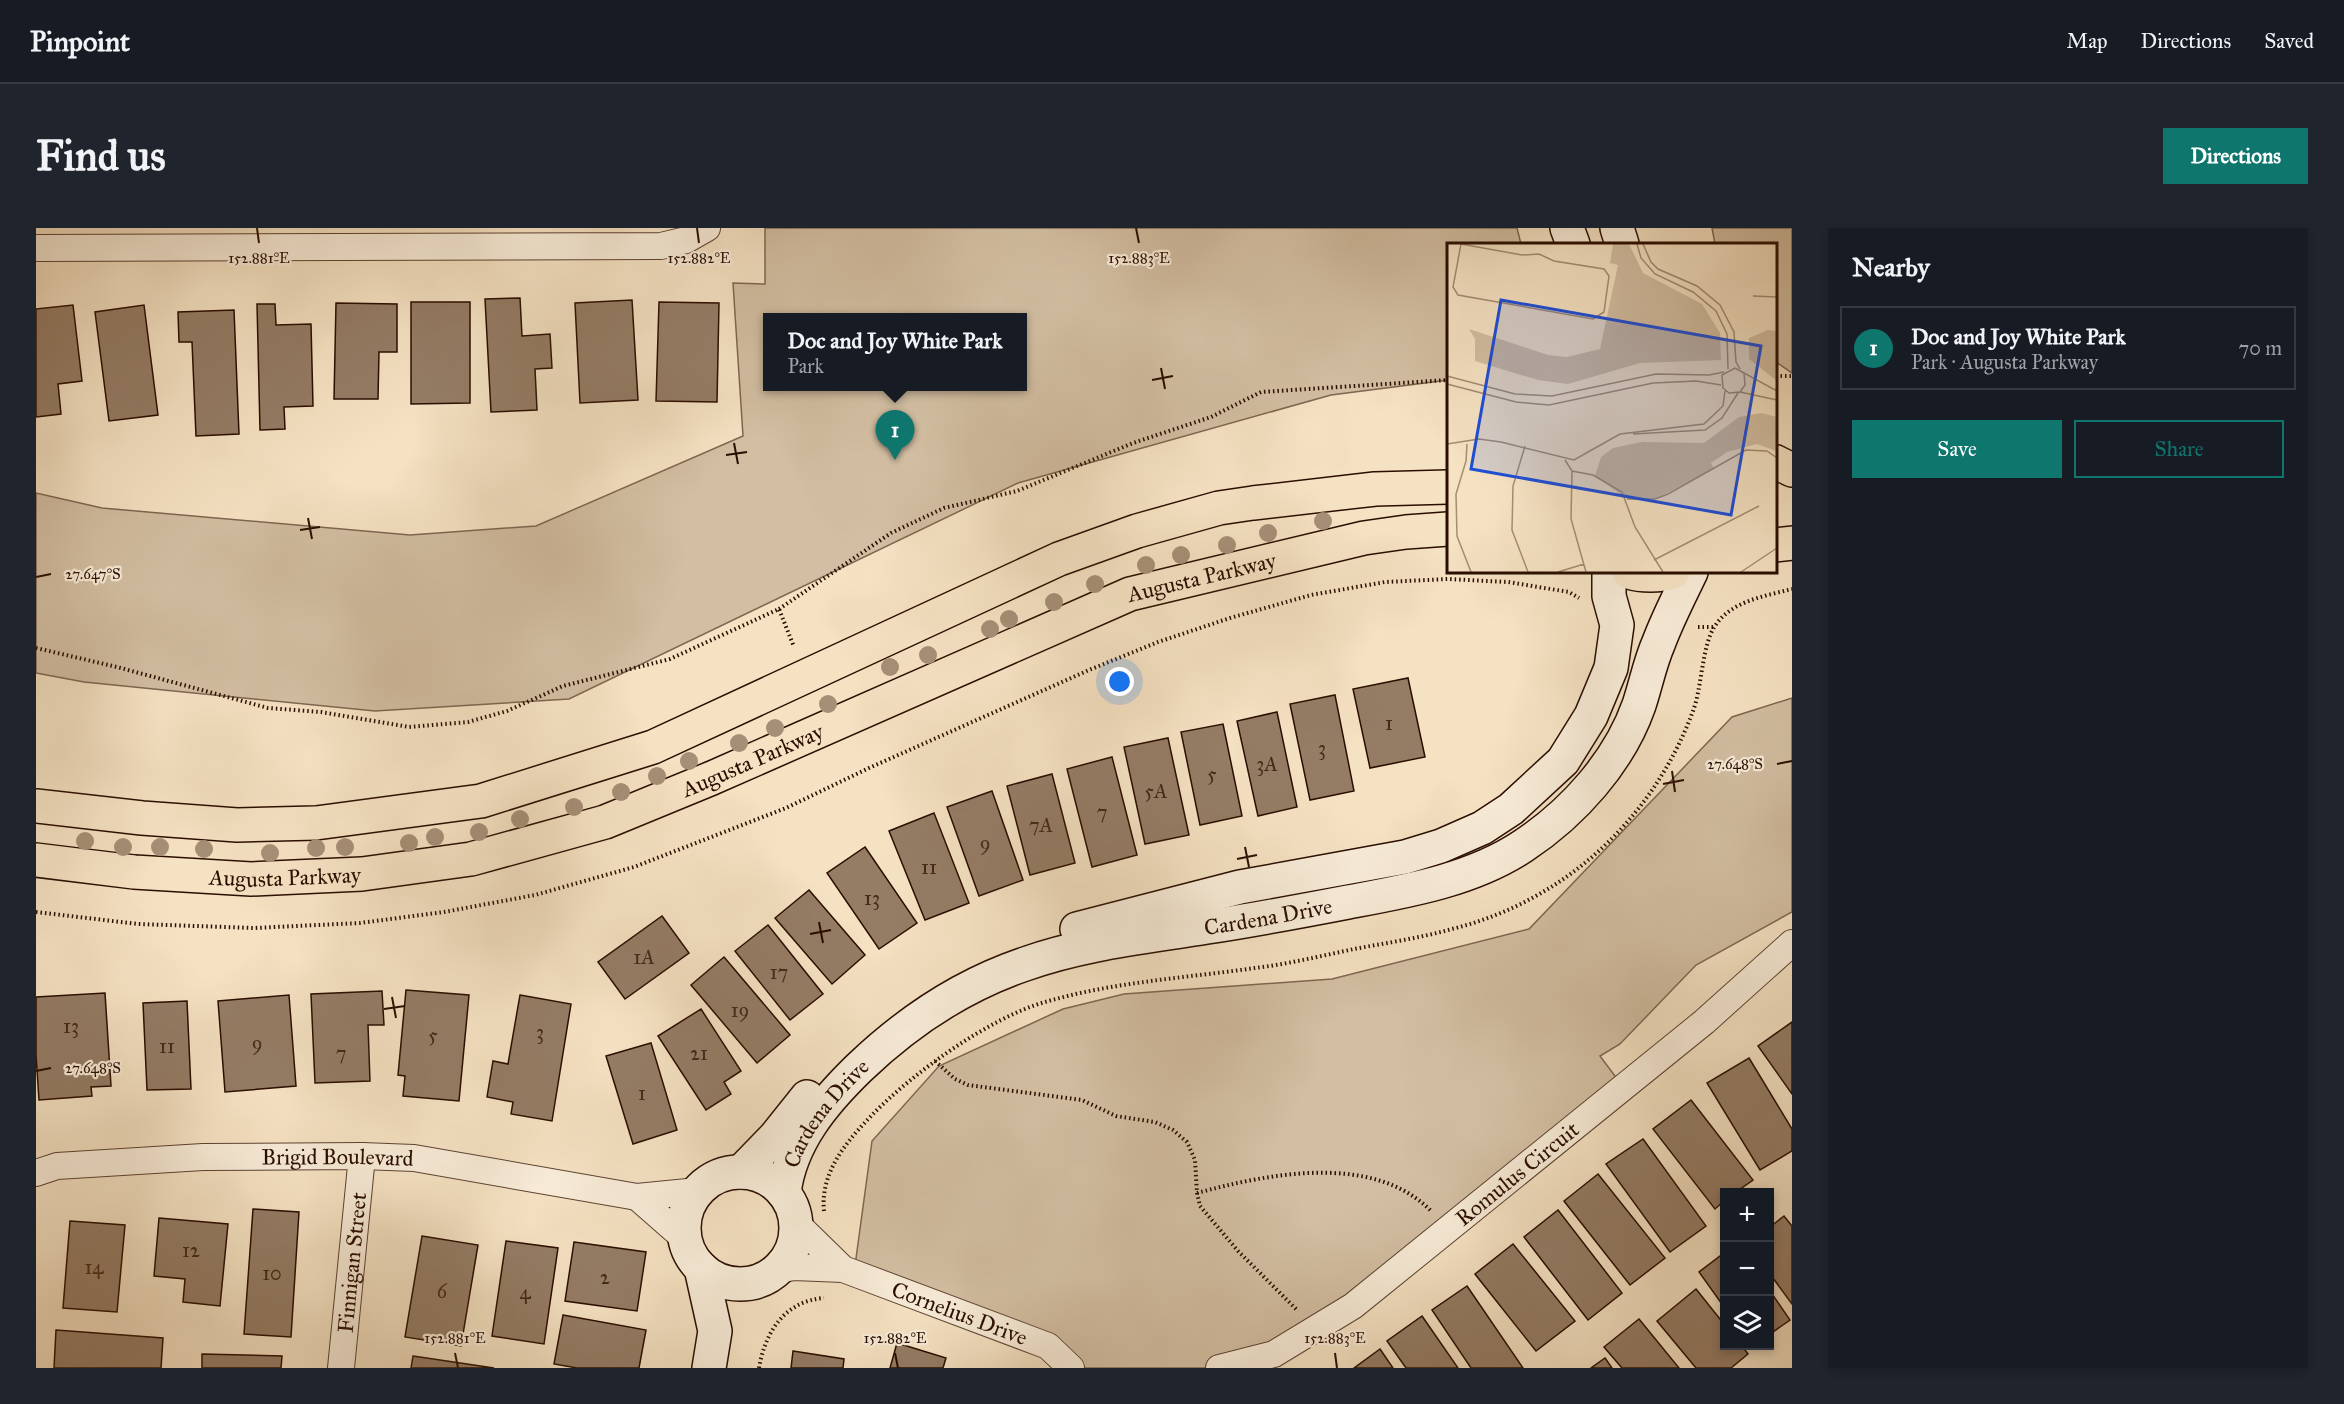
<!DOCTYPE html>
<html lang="en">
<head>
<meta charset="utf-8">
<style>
  body { margin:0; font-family:"IM FELL Great Primer",serif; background:#20242c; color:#f1f3f6 }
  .controls { position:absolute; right:18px; bottom:18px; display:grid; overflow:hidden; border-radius:0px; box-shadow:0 3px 9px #0003 }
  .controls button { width:54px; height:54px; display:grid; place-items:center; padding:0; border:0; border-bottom:2px solid #363941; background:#171b24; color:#f1f3f6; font:30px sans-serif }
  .you { position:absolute; left:1084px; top:454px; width:21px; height:21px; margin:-15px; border:4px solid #fff; border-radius:50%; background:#1a73e8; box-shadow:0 0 0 9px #1a73e833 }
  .badge { display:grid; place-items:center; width:39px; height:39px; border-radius:50%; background:#0f766e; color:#fff; font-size:20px; font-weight:700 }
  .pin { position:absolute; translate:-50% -50px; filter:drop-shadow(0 2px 3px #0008) }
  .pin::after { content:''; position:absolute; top:32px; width:21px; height:18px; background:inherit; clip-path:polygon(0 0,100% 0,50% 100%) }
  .popup { position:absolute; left:727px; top:85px; width:264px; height:78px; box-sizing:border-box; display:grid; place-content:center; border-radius:0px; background:#171b24; filter:drop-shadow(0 2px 4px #0005); font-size:20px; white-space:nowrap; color:#9ea1a6 }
  .popup b { font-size:22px; color:#f1f3f6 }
  .popup::after { content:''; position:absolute; left:50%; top:100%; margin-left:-12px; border:12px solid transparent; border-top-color:#171b24 }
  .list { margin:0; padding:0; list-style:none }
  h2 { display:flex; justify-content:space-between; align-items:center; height:78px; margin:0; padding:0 24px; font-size:26px }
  h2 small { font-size:20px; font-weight:400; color:#9ea1a6 }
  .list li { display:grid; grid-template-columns:39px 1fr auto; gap:18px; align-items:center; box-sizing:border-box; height:84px; margin:0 12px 12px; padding:0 12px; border:2px solid #363941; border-radius:0px }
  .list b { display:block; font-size:22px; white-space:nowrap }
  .list p { margin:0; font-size:20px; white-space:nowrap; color:#9ea1a6 }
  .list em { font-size:20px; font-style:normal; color:#9ea1a6 }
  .actions { display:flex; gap:12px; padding:18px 24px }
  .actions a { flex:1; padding:14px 0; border:2px solid #0f766e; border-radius:0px; text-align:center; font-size:21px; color:#0f766e }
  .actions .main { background:#0f766e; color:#fff }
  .icon { flex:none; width:33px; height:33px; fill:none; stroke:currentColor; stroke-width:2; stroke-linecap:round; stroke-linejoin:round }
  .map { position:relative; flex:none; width:1756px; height:1140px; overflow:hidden; border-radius:0px }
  header { display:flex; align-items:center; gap:36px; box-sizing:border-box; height:84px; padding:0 30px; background:#171b24; border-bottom:2px solid #363941 }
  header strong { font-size:28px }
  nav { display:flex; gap:33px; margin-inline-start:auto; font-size:21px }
  .intro { display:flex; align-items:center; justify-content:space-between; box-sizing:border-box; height:144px; padding:0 36px }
  h1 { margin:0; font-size:42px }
  .button { padding:15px 27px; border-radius:0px; background:#0f766e; color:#fff; font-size:21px; font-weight:700 }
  main { display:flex; gap:36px; padding:0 36px }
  aside { flex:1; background:#171b24; border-radius:0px; box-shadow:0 3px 9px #0003 }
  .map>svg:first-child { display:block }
  .green { fill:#d2bea2; stroke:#7e6651; stroke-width:1.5; fill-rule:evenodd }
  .building { fill:#947c65; stroke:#2a0d00; stroke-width:1.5 }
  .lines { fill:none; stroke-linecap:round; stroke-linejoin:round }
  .street-casing { stroke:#5d4231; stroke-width:28 }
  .secondary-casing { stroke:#2a0d00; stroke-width:36 }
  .primary-casing { stroke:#2a0d00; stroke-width:36 }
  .path { stroke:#2a0d00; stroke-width:4; stroke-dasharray:1.5 3; stroke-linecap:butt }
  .street { stroke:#f8ecd8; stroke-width:26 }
  .secondary { stroke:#f8ecd8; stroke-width:33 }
  .primary { stroke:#f5e2c3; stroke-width:33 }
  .tree { fill:#a68f77 }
  .ticks { fill:none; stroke:#2a0d00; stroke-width:2 }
  .labels { text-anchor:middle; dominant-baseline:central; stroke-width:4.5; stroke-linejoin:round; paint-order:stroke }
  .number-label { font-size:20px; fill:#442919 }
  .street-label { font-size:22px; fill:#2a0d00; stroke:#f8ecd8 }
  .inset-road { fill:none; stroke:#a48d75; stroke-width:1.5 }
  .view { fill:#1d4ed8; fill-opacity:0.15; stroke:#1d4ed8; stroke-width:3 }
  .inset-edge { fill:none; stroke:#2a0d00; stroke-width:3 }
  .ticks-label { font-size:15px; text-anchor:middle; fill:#2a0d00; stroke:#f8ecd8; stroke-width:4.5; stroke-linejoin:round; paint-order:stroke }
</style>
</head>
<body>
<header>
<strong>Pinpoint</strong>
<nav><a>Map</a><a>Directions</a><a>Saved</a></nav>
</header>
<div class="intro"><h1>Find us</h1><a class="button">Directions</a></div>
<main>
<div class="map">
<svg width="1756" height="1140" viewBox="0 0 1756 1140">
  <rect width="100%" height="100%" fill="#f5e2c3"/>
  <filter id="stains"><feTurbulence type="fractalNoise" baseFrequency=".00333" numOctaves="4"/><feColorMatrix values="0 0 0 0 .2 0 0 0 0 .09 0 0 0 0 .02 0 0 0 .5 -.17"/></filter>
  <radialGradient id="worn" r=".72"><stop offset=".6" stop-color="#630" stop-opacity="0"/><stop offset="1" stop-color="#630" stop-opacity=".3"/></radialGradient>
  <g class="green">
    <path d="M729,0H1481L1485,16H1412V152L1295,167L982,255L533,471L339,483L48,454L0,445V265L66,280L374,307L500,298L707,208L697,55L729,56ZM986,89V158H732V89Z"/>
    <polygon points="1676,0 1756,0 1756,145 1740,134 1740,16 1679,16"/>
    <polygon points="1756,470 1756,684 1660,737 1584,816 1564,828 1588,860 1238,1126 1183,1140 1035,1140 818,1045 836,913 903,838 1027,781 1088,766 1296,751 1493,701 1696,489"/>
  </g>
  <g class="building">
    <polygon points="484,70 486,108 514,106 516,140 499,141 501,182 455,184 449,71"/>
    <polygon points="596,72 602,172 544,175 539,75"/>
    <polygon points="375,74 434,74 434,175 375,176"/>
    <polygon points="623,74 683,75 681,174 620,173"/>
    <polygon points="300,75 361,76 361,124 343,124 342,171 298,171"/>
    <polygon points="221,76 239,76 240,97 275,96 277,178 248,179 249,201 224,202"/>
    <polygon points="37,77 46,153 22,156 25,186 0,189 0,81"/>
    <polygon points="108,77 122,187 73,193 59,84"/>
    <polygon points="198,82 203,206 160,208 156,114 143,114 142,84"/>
    <polygon points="1372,450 1389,529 1334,540 1317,461"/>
    <polygon points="1299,467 1318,563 1274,572 1254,476"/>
    <polygon points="1241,484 1261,579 1222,588 1201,493"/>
    <polygon points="1187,496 1206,588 1164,597 1145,504"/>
    <polygon points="1132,510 1153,607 1109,616 1088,519"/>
    <polygon points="1076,529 1101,627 1056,639 1031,541"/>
    <polygon points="1016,546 1039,635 994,647 971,558"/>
    <polygon points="956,563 987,652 943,668 911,579"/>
    <polygon points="898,585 933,675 889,692 853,603"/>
    <polygon points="829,619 881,695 843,721 791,645"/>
    <polygon points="773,662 829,727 796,756 739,690"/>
    <polygon points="626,688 653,725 589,771 562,734"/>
    <polygon points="732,697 787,766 754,792 699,723"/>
    <polygon points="688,729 754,807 721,835 655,757"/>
    <polygon points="370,762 433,767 423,873 367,868 369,848 362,847"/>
    <polygon points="346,763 348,797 332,797 334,853 279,855 275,766"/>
    <polygon points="69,765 75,858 55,859 56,868 3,872 0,827 0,769"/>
    <polygon points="253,767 260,858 189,864 182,773"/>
    <polygon points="484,767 535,776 516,893 475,886 477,874 451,869 457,833 472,836"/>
    <polygon points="151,773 155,861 111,862 107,775"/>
    <polygon points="665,781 705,843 688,854 695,866 670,882 622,808"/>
    <polygon points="1756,794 1756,866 1722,818"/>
    <polygon points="615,815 641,902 597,916 570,828"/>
    <polygon points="1713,830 1756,901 1756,923 1724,942 1671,855"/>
    <polygon points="1655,872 1717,952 1700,964 1688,964 1688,973 1679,981 1617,901"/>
    <polygon points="1607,911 1670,998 1634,1024 1570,936"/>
    <polygon points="1562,946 1629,1030 1594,1057 1528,973"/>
    <polygon points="217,981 263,984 255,1109 208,1106"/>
    <polygon points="1522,982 1586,1065 1552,1092 1488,1009"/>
    <polygon points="1748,988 1756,998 1756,1076 1734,1046 1734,999"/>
    <polygon points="123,990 192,996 184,1078 147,1074 149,1051 118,1048"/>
    <polygon points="34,993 89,997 81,1084 27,1080"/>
    <polygon points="386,1008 442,1017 425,1118 369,1109"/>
    <polygon points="470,1013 522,1020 508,1116 456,1108"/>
    <polygon points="538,1014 610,1024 601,1083 529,1073"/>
    <polygon points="1477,1016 1539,1093 1500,1123 1439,1046"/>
    <polygon points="1688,1025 1688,1079 1663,1044"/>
    <polygon points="1431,1058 1487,1140 1435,1140 1396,1082"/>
    <polygon points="1660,1061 1688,1096 1688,1118 1706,1118 1712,1126 1695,1140 1660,1140 1621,1093"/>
    <polygon points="1734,1063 1754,1092 1734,1106"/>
    <polygon points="527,1087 610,1102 603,1140 541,1140 518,1136"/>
    <polygon points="1386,1088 1422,1140 1370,1140 1351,1113"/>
    <polygon points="1603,1091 1643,1140 1586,1140 1568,1119"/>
    <polygon points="20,1102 127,1110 125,1140 18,1140"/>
    <polygon points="861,1115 910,1130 907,1140 854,1140"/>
    <polygon points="1344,1121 1357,1140 1318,1140"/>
    <polygon points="757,1123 808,1131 807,1140 755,1140"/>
    <polygon points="166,1126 246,1128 245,1140 166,1140"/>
    <polygon points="377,1128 458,1140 375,1140"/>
    <polygon points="1569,1130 1576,1140 1555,1140"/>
  </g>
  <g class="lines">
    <defs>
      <g id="street">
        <polyline points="0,20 625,18 650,12 671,0"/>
        <path id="s1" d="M0,945L21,938L167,929L326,928L378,930L601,969L662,963"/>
        <polyline points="601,969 649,1011"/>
        <polyline points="761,996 807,1041"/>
        <path id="s2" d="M742,1042L758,1039L807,1041L1012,1118L1035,1140"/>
        <path id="s3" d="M305,1140L326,928"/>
        <path id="s4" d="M1183,1140L1238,1126L1317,1078L1668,794L1756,715"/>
      </g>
      <g id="secondary">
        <polyline points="1531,0 1537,16"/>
        <polyline points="1581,0 1586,16"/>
        <polyline points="1041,701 1204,659 1369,629 1405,618 1446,600 1475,581 1527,533 1555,488 1575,440 1581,397 1573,368 1573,344"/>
        <polyline points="705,944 739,909 771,869"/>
        <circle cx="704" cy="1000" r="56"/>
        <path id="s5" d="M748,965C754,914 788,874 823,840C871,794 927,757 989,736C1048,715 1110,709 1171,699C1218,692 1265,683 1312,674C1371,663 1436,652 1487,618C1537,585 1583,534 1603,477C1610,456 1614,434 1623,414C1632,390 1644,367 1655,344"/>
        <polyline points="665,1040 679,1103 673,1140"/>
      </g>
      <g id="primary">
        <polyline points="1740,234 1756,242"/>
        <polyline points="1740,317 1756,315"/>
        <path d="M1593,344C1605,348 1624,348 1637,344"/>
        <polyline points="0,578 106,590 201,597 280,595 445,573 617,519 1023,331 1101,303 1183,280 1217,275 1339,261 1412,259"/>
        <path id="s6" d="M0,632L98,644L215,651L326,646L435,631L569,594L676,550L1094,366L1328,310L1370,304L1412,301"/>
      </g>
    </defs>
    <use href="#street" class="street-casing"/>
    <use href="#secondary" class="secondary-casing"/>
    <use href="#primary" class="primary-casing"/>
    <g class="path">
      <polyline points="1740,148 1756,148"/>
      <polyline points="743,381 855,305 908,280 981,263 1097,215 1175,189 1225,164 1412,152"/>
      <polyline points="1662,399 1678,399"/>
      <polyline points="0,420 81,439 232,480 285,484 373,499 432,494 471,483 527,458 634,431 743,381 758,419"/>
      <polyline points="0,684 102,696 218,700 324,695 408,684 499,667 598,639 750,580 833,540 1053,442 1122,414 1194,390 1275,367 1349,354 1412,351 1472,354 1533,364 1543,370"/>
      <polyline points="899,833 919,851 932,857 1046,872 1080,888 1119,894 1137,902 1151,914 1159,932 1161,965 1164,978 1202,1023 1261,1082"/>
      <path d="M1161,965C1231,946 1337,924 1395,983"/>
      <path d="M788,983C784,944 811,913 837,886C877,845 953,790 1009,774C1077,754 1149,750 1219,740C1252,736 1285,728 1318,721C1350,715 1384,710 1416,701C1529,673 1617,591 1657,483C1666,460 1666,416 1679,398C1695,373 1729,368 1756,361"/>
      <path d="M723,1140C729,1105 748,1073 788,1070"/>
    </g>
    <use href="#street" class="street"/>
    <use href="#secondary" class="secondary"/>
    <use href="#primary" class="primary"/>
  </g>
  <g class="tree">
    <circle cx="1287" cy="293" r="9"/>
    <circle cx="1232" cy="305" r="9"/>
    <circle cx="1191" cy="317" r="9"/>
    <circle cx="1145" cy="327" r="9"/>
    <circle cx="1110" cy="337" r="9"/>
    <circle cx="1059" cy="356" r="9"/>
    <circle cx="1018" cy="374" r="9"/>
    <circle cx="973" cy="391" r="9"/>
    <circle cx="954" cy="401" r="9"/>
    <circle cx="892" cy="427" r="9"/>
    <circle cx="854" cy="439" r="9"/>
    <circle cx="792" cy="476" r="9"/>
    <circle cx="739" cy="500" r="9"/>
    <circle cx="703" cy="515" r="9"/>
    <circle cx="653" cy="533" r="9"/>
    <circle cx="621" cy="548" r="9"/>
    <circle cx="585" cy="564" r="9"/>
    <circle cx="538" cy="579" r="9"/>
    <circle cx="484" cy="591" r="9"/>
    <circle cx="443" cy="604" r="9"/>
    <circle cx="399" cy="609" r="9"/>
    <circle cx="49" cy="613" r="9"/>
    <circle cx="373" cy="615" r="9"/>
    <circle cx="87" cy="619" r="9"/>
    <circle cx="124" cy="619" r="9"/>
    <circle cx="309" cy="619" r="9"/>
    <circle cx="280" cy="620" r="9"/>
    <circle cx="168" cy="621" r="9"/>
    <circle cx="234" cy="625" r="9"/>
  </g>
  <path class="ticks" d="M221,0L223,15M661,0L663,15M1100,0L1103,15M1125,140L1129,161M1116,152L1137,148M698,215L702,236M690,227L711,224M272,290L276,311M264,302L284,299M0,349L15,346M1741,536L1756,533M1636,543L1639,564M1627,556L1648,552M1209,619L1213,639M1201,631L1221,627M783,694L787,715M774,706L795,702M356,769L360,790M348,781L369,778M0,843L15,840M419,1125L422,1140M859,1125L862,1140M1299,1125L1301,1140"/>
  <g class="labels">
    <g class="number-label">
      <text x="1353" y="495">1</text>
      <text x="1286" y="520">3</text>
      <text x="1231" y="536">3A</text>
      <text x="1176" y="546">5</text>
      <text x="1120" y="563">5A</text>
      <text x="1066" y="584">7</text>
      <text x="1005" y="597">7A</text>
      <text x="949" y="615">9</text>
      <text x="893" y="639">11</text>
      <text x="836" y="670">13</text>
      <text x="608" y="729">1A</text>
      <text x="743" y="744">17</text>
      <text x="704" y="782">19</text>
      <text x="35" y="798">13</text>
      <text x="504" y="804">3</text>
      <text x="397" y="807">5</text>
      <text x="221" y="815">9</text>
      <text x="131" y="818">11</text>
      <text x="305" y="825">7</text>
      <text x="663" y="825">21</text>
      <text x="606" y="865">1</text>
      <text x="155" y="1022">12</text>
      <text x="58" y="1039">14</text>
      <text x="236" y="1045">10</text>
      <text x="569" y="1049">2</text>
      <text x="406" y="1063">6</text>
      <text x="489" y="1064">4</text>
    </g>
    <g class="street-label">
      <text stroke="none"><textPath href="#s6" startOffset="1222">Augusta Parkway</textPath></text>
      <text stroke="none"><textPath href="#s6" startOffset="736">Augusta Parkway</textPath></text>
      <text stroke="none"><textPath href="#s6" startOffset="250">Augusta Parkway</textPath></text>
      <text stroke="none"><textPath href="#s5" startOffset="594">Cardena Drive</textPath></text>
      <text stroke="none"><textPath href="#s5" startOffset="92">Cardena Drive</textPath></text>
      <text stroke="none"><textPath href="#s1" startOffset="303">Brigid Boulevard</textPath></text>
      <text stroke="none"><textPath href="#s4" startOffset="360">Romulus Circuit</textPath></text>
      <text stroke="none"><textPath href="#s3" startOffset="106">Finnigan Street</textPath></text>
      <text stroke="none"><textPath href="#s2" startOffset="190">Cornelius Drive</textPath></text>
    </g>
  </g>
  <g transform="translate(1411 15)">
    <rect width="330" height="330" fill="#f5e2c3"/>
    <path d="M166,1H182L196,30L255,61L273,90L274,117L193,120L121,141L91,137L28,118V96L22,86L101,112L120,114L153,106L171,22L163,20ZM321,87L330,88V138L302,116V95ZM314,170L330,174L329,208L310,201L280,209L264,220L267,226L208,256H180L148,233L154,214L166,205L195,199L257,200L292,174Z" fill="#d2bea2"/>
    <path class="inset-road" d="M14,1L75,12L92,11L107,18L157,26L162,33L157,69L146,76L11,52L6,44ZM190,1L194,15L208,31L246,49L269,68L280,91L281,126M196,1L204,19L211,26L250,43L273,62L287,89L289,119L293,126M306,53L330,54M297,130L298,142L293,149L282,150L276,145L275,132L288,125L330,148M0,133L68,151L105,153L209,131L262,132L277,129M0,141L69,159L102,162L206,140L249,138L274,142M293,149L330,157M186,191L258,187L275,175L291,150M0,201L32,196L54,199L127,217L173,191L257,181L276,163L278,148M20,201L19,218L9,251L10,293L24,329M78,203L66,243L65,287L81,329M118,217L125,228L124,276L139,329M125,228L146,232L175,249L188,284L216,329M180,256H208L221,251L299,207L320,208L330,215M207,317L312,263M111,329L137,321M294,329L330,305"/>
    <path class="view" d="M54,57L314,103L284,272L24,226Z"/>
    <rect width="330" height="330" class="inset-edge"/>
  </g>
  <g class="ticks-label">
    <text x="223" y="35">152.881°E</text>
    <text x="663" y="35">152.882°E</text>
    <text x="1103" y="35">152.883°E</text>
    <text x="57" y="351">27.647°S</text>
    <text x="1699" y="541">27.648°S</text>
    <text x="57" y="845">27.648°S</text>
    <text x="419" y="1115">152.881°E</text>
    <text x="859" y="1115">152.882°E</text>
    <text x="1299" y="1115">152.883°E</text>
  </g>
  <rect width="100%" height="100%" filter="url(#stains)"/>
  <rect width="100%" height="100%" fill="url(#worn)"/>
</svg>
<div class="controls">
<button>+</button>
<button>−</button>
<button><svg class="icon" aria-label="layers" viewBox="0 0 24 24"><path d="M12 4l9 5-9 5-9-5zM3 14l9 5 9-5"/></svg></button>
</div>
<div class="you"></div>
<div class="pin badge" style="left:859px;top:232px">1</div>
<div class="popup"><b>Doc and Joy White Park</b>Park</div>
</div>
<aside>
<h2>Nearby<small></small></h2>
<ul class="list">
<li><span class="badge">1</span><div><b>Doc and Joy White Park</b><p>Park · Augusta Parkway</p></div><em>70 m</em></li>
</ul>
<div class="actions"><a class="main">Save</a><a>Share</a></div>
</aside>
</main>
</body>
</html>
